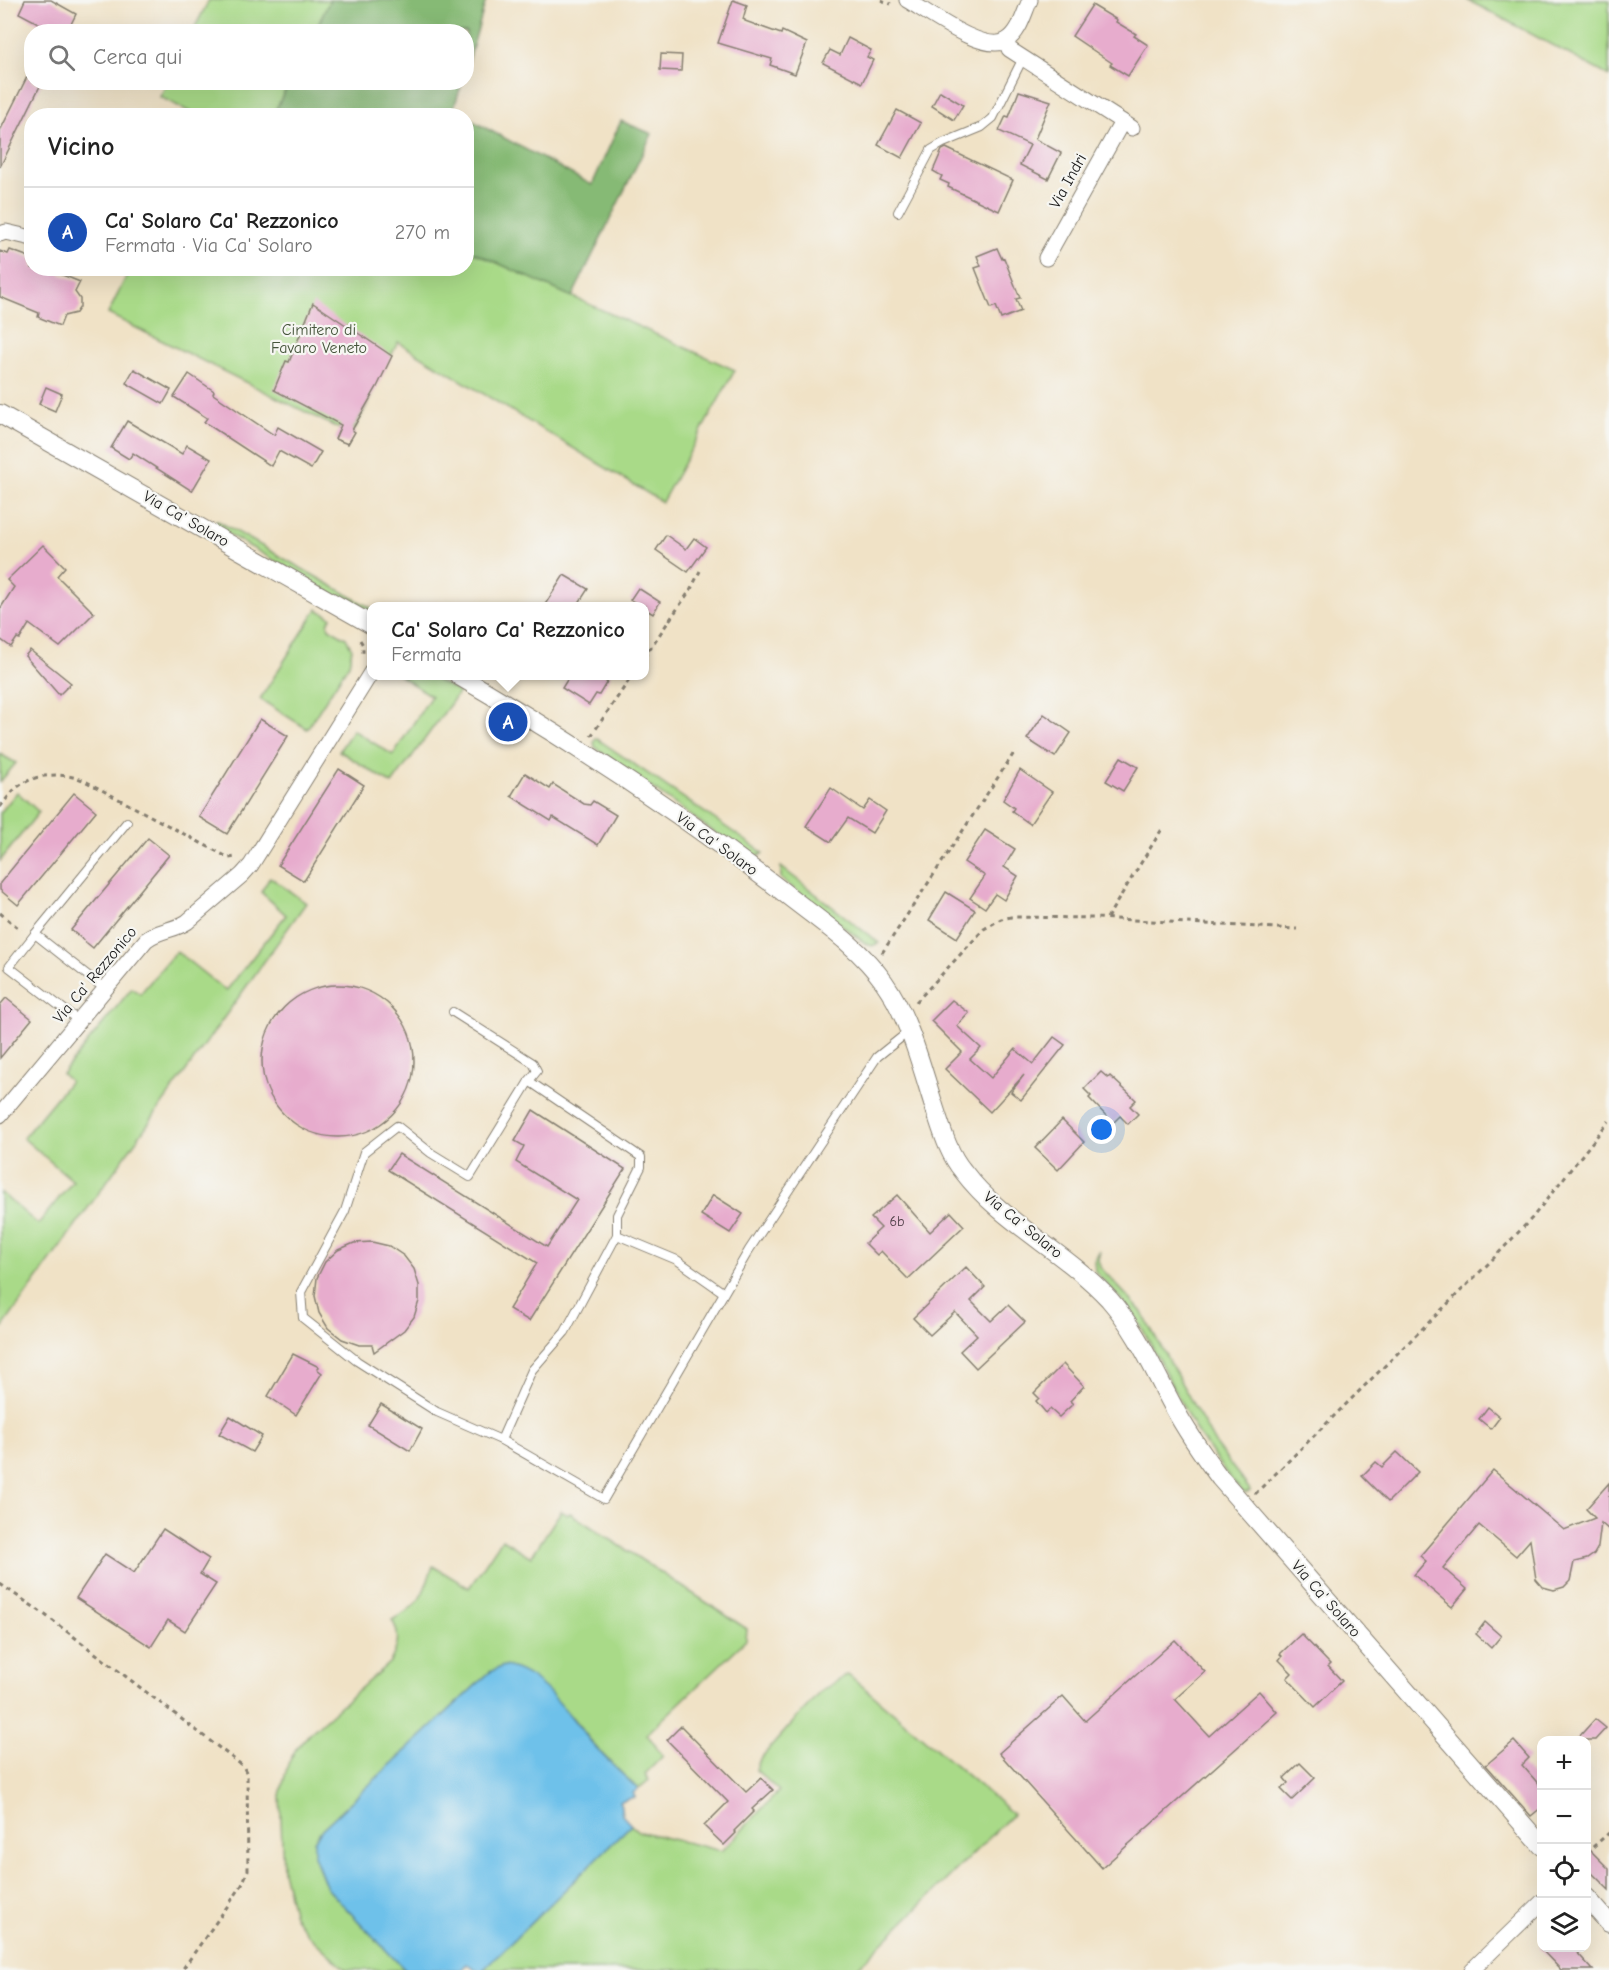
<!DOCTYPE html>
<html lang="it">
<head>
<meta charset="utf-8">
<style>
  body { margin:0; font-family:"Comic Neue",sans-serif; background:#f2f2f2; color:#222 }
  .controls { position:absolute; right:18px; bottom:18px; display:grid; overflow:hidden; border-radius:12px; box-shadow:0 6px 24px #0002 }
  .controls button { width:54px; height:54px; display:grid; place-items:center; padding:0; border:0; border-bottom:2px solid #e0e0e0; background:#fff; color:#222; font:30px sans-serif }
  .you { position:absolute; left:1102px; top:1130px; width:21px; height:21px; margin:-15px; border:4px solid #fff; border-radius:50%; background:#1a73e8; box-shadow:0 0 0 9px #1a73e833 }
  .badge { display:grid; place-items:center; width:39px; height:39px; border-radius:50%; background:#2563eb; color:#fff; font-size:20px; font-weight:700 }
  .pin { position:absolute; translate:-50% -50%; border:3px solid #fff; box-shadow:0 2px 6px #0006 }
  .popup { position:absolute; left:367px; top:602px; width:282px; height:78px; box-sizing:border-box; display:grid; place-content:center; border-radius:12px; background:#fff; filter:drop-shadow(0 2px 4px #0005); font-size:20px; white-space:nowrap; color:#767676 }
  .popup b { font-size:22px; color:#222 }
  .popup::after { content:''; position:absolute; left:50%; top:100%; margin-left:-12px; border:12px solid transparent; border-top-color:#fff }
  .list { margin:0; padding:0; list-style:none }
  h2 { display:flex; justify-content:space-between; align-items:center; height:78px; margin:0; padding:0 24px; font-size:26px }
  h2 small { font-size:20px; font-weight:400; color:#767676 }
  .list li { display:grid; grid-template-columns:39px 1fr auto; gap:18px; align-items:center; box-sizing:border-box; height:90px; padding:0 24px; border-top:2px solid #e0e0e0 }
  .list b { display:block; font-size:22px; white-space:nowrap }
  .list p { margin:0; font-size:20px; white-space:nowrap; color:#767676 }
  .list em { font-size:20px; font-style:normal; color:#767676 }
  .icon { flex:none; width:33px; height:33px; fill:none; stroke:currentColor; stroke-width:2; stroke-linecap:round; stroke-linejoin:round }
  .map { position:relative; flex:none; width:1609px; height:1970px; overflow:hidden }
  .search { position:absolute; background:#fff; box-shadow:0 6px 24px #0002; left:24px; top:24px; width:450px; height:66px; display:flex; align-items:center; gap:15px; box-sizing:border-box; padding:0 21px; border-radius:24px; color:#767676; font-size:22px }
  .panel { position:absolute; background:#fff; box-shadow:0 6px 24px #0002; left:24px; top:108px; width:450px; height:168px; border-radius:24px }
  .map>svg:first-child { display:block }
  .green { fill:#a9da88; stroke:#627b52; stroke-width:1.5 }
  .forest { fill:#86ba74; stroke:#516b48; stroke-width:1.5 }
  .water { fill:#6ec1ea; stroke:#456e83; stroke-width:1.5 }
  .building { fill:#e7accd }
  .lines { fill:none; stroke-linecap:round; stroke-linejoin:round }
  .service-casing { stroke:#867f71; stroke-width:10 }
  .minor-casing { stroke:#867f71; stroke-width:17 }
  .tertiary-casing { stroke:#867f71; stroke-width:20 }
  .path { stroke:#867f71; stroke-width:3; stroke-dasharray:4.5 4.5; stroke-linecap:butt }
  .service { stroke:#fff; stroke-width:8 }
  .minor { stroke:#fff; stroke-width:15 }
  .tertiary { stroke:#fff; stroke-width:18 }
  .labels { text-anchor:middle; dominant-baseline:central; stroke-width:4.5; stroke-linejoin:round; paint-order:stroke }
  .number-label { font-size:14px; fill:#4f4048 }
  .street-label { font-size:16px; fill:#1c1c1c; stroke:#f6f6f2 }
  .park-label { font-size:16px; fill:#46553c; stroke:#f6f6f2 }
</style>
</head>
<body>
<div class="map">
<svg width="1609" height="1970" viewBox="0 0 1609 1970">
  <rect width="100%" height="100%" fill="#f6f6f2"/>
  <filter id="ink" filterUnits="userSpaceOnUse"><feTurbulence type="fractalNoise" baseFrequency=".0167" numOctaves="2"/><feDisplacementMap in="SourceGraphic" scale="12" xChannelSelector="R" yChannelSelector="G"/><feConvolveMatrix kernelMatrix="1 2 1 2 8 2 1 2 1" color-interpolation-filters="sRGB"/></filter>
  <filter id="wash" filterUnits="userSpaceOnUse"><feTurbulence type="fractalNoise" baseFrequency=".008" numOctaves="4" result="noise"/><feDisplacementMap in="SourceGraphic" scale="24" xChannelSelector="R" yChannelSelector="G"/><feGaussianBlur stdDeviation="1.35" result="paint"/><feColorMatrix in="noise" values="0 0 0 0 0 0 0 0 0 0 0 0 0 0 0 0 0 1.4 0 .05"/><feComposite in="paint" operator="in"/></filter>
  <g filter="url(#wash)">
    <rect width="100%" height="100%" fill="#f0e2c6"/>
    <g class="green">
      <polygon points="209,0 330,0 315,31 193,31"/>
      <polygon points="1467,0 1609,0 1609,76 1483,8"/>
      <polygon points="167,83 289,83 273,115 196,115 160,97"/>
      <polygon points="467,249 735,370 662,502 398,342 352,435 108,314 130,269 466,268"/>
      <polygon points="216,520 371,608 371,616 214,526"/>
      <polygon points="317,609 331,617 328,624 329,628 346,638 352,649 349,664 307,729 260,699"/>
      <polygon points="400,676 429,676 459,692 392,784 339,751 353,730 393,755 431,696"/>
      <polygon points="596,738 758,849 763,853 753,860 595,747 594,742"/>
      <polygon points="0,754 16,763 0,782"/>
      <polygon points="17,792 39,812 0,861 0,813"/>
      <polygon points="781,867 879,943 872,946 865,943 781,879"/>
      <polygon points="270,877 306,903 0,1331 0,1192 38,1224 73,1181 23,1138 70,1081 62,1074 132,988 140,994 176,951 226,991 286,915 261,892"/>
      <polygon points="1100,1250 1098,1260 1100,1267 1141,1311 1217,1447 1251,1491 1244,1493 1226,1474 1195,1429 1135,1315 1095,1271 1094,1261"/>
      <path d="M561,1511L567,1515L570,1513L747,1629L746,1640L647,1734L663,1756L645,1774L649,1780L638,1789L599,1751L572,1717L490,1672L322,1829L314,1841L327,1888L405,1970H346L308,1935L294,1916L283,1871L280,1795L288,1764L296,1749L309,1734L390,1662C398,1647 401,1635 392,1620C422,1604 422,1597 433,1566L469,1588L502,1539L531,1557Z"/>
      <polygon points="848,1674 1013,1814 855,1970 483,1970 631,1825 638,1831 722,1851 779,1791 756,1770 760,1759 821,1691"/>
    </g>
    <g class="forest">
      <polygon points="330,0 486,0 467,67 466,32 315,31"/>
      <polygon points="289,83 462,83 453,110 463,115 273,115"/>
      <polygon points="467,118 592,185 621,121 652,134 572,297 467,249"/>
    </g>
    <path class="water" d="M503,1666C542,1670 574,1723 598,1750C610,1764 625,1776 638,1789L633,1793L635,1797L620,1801L622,1815L631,1825L483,1970H475L467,1964L461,1970H405L327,1888L314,1856V1841L322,1829L490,1672Z"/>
    <g id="blocks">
      <g class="building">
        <polygon points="25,0 51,0 76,14 67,32 55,32 19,13"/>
        <polygon points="733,0 747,5 743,19 745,20 745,21 781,34 782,31 807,43 795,74 770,65 772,59 718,43"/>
        <polygon points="1092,5 1117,20 1116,22 1136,34 1134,36 1148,45 1128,76 1110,65 1112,63 1072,36"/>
        <polygon points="848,38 871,50 867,57 873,60 862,83 823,63 830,50 840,55"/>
        <polygon points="661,54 682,55 681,71 660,70"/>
        <polygon points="27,77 32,79 32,82 41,84 0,167 0,131"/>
        <polygon points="940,91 963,105 954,120 932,106"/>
        <polygon points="1019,91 1051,101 1035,139 1061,153 1048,179 1020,165 1030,145 999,131 1006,116 1009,117"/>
        <polygon points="897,110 921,123 902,158 878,145"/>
        <polygon points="946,148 1013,180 999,211 948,187 949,184 940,180 942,176 933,171 942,150"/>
        <polygon points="997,248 1002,259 1004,258 1020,298 1016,299 1021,311 1001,319 996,306 991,308 975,268 981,266 977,256"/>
        <polygon points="10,250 32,258 32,268 62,268 60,274 80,282 75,292 80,299 80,307 76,313 64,316 60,326 38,317 39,313 0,297 0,251 8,254"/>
        <polygon points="313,303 392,356 377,387 352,430 355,432 348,444 335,439 341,425 274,390 286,361 289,362"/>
        <polygon points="134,369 171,390 163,404 126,383"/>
        <polygon points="189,374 214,391 213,394 274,435 278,427 321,452 311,469 279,451 271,466 204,422 207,418 174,397"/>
        <polygon points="46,387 62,394 55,411 39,404"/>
        <polygon points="127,421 182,454 187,445 211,459 192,491 133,453 129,459 111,448"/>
        <polygon points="666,535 686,549 694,538 706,547 688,572 656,550"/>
        <polygon points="43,545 65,567 57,576 94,613 60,647 29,624 20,639 17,638 11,647 0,639 0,609 14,587 7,580"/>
        <polygon points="564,575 588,589 577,606 544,606"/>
        <polygon points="638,588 660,602 653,614 645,609 645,606 641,606 630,600"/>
        <polygon points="30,650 71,683 59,695 25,656"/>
        <polygon points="570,675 611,675 599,695 596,694 589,705 562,688"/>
        <polygon points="1044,714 1071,733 1055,757 1027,739"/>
        <polygon points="260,719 288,736 227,834 199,817"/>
        <polygon points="1121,757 1138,767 1123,791 1106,781"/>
        <polygon points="339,769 364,785 304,881 278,865"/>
        <polygon points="1020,770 1052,792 1030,824 1012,811 1014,808 1003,800"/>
        <polygon points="525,773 550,789 553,784 584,804 590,805 593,801 616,815 598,845 553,817 551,821 511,796"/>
        <polygon points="831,788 863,810 870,800 886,811 872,833 848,818 831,842 806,826"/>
        <polygon points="74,793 96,811 18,905 0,890 0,883"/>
        <polygon points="985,830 1015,849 1004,867 1018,876 1004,900 995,894 985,908 970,898 985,876 964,862"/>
        <polygon points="148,838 169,855 93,948 71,930"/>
        <polygon points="946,892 975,910 957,938 929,920"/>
        <circle cx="338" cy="1061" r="76"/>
        <polygon points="6,998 32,1019 0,1058 0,1005"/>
        <polygon points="952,1000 969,1013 957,1026 981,1048 970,1059 991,1078 1015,1049 1033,1064 1054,1037 1065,1045 1021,1100 1011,1092 1024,1075 990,1112 945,1069 962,1052 931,1021"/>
        <polygon points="1101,1072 1108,1078 1110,1076 1136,1100 1130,1106 1138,1114 1128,1124 1120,1116 1113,1123 1089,1098 1091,1096 1084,1089"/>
        <polygon points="533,1110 625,1169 529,1321 509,1309 537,1263 388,1170 399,1154 547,1247 577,1200 516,1162 524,1146 515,1141"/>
        <polygon points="1062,1120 1084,1142 1058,1170 1035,1148"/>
        <polygon points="713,1195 743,1214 730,1233 701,1215"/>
        <polygon points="897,1195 930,1232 951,1212 964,1226 908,1279 881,1251 877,1255 865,1243 881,1228 871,1218"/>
        <polygon points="372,1242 389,1246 404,1256 414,1269 419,1285 419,1301 414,1317 404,1330 374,1352 372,1345 359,1345 342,1339 328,1328 319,1313 315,1296 317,1278 325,1262 338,1250 354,1243"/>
        <polygon points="966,1267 985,1287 971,1301 991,1321 1008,1305 1025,1322 976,1368 960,1351 977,1335 955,1312 930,1335 913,1318"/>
        <polygon points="293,1354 319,1367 317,1369 322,1373 296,1415 268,1396"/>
        <polygon points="1063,1364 1084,1386 1070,1401 1073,1404 1059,1417 1050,1409 1046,1413 1036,1401 1039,1398 1034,1393"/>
        <polygon points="381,1404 422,1429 410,1451 368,1425"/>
        <polygon points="1488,1407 1500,1417 1491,1429 1479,1419"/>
        <polygon points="230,1416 262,1436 252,1452 219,1434"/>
        <polygon points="1397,1452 1418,1472 1388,1502 1362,1476 1376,1462 1382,1467"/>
        <polygon points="1493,1470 1564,1530 1595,1518 1586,1509 1609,1483 1609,1530 1601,1523 1598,1547 1594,1554 1587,1559 1574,1562 1570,1581 1564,1587 1554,1590 1543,1587 1536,1579 1530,1540 1516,1556 1479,1525 1443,1568 1467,1589 1452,1607 1414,1575 1426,1561 1420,1556"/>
        <polygon points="163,1529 209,1559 200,1574 216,1584 185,1631 168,1620 151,1647 76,1598 105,1554 134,1573"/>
        <polygon points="1485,1622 1501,1636 1491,1648 1476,1634"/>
        <polygon points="1301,1634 1330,1664 1328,1666 1342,1681 1315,1707 1287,1678 1292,1673 1279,1660 1282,1656 1280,1654"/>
        <polygon points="1175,1640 1205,1672 1175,1699 1209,1736 1259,1691 1277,1712 1102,1868 999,1753 1063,1696 1085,1721"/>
        <polygon points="1595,1719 1606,1728 1595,1740 1576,1740"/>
        <polygon points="681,1726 746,1792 761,1778 773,1790 752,1809 754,1811 734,1831 736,1833 724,1845 704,1826 728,1802 667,1740"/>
        <polygon points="1514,1741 1529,1758 1522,1765 1542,1788 1542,1807 1531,1816 1486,1765"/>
        <polygon points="1300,1763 1315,1778 1292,1800 1281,1789 1288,1783 1284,1778"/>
        <polygon points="1587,1847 1609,1869 1609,1890 1587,1868"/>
        <polygon points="1539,1947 1572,1947 1593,1970 1561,1970"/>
      </g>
    </g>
  </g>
  <g filter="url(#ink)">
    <use href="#blocks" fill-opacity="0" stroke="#867f71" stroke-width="1.5"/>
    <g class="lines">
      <defs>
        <g id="service">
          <polyline points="898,212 931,150 943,143 982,127 993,118 1023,58"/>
          <polyline points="35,934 127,822"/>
          <polyline points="453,1012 533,1063 537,1071 529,1081"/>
          <polyline points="79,1021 9,967 35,934 105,989"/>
          <polyline points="724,1293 677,1260 617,1235 565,1332 532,1370 501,1440 604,1499 749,1250 877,1057 908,1032"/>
          <polyline points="501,1440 437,1412 357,1361 303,1318 301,1292 345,1211 364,1152 397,1126 431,1153 470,1177 529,1081 641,1157 641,1167 617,1215 617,1235"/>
        </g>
        <g id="minor">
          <path d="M907,0C928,12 985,55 1007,40C1020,32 1024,13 1030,0"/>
          <polyline points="1007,41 1009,49 1132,128"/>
          <polyline points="0,234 6,232 32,238"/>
          <polyline points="1046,258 1122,122"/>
          <path d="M0,1115L146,940C158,930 173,931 187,922L242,875L251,865L372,671"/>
          <polyline points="1472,1970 1542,1902"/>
        </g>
        <g id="tertiary">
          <polyline points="0,414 372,625"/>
          <path d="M459,676C571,741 679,812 782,891C817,919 857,944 884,982C910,1019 921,1066 935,1109C942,1130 948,1153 963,1171C1002,1223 1065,1251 1109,1299C1137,1331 1153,1369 1173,1406C1187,1432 1203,1455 1220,1478L1542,1846"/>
          <polyline points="1586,1897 1609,1923"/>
        </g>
      </defs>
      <use href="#service" class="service-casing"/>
      <use href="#minor" class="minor-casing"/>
      <use href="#tertiary" class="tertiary-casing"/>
      <g class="path">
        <polyline points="881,0 891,4"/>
        <polyline points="360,640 363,645 363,657"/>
        <polyline points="644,657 691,589 700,571"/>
        <polyline points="591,736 632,676"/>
        <path d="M0,807C5,801 10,794 15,789C34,773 62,772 83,780L229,858L235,857"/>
        <polyline points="0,913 21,930"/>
        <polyline points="1107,918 1162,829"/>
        <polyline points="882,953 1014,753"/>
        <polyline points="916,1002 984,929 1001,919 1011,917 1095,918 1297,929"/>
        <polyline points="1255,1494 1490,1262 1532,1218 1609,1121"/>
        <polyline points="0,1584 44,1614 243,1766 247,1774 248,1870 242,1885 234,1897 182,1970"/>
        <polyline points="1586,1853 1609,1833"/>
      </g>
      <use href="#service" class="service"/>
      <use href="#minor" class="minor"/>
      <use href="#tertiary" class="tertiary"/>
    </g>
  </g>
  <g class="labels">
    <g class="number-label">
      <text x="897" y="1221">6b</text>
    </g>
    <g class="street-label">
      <text transform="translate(1068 181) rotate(-61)">Via Indri</text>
      <text transform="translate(186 519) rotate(30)">Via Ca' Solaro</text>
      <text transform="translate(717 844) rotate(36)">Via Ca' Solaro</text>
      <text transform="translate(95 975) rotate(-50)">Via Ca' Rezzonico</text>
      <text transform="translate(1023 1225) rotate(39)">Via Ca' Solaro</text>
      <text transform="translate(1326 1599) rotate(49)">Via Ca' Solaro</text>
    </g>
    <g class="park-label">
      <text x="319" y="330">Cimitero di<tspan x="319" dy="18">Favaro Veneto</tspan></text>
    </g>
  </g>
</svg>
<div class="controls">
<button>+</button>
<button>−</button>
<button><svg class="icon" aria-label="locate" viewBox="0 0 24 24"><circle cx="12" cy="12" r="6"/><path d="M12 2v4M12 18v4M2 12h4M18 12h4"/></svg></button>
<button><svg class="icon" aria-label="layers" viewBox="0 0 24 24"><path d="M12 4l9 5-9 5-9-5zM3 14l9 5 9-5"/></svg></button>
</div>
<div class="you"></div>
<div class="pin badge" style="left:508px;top:722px;background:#1a4fb4">A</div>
<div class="popup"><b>Ca' Solaro Ca' Rezzonico</b>Fermata</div>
<div class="search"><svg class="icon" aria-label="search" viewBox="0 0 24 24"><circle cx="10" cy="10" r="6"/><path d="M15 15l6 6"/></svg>Cerca qui</div>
<section class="panel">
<h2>Vicino<small></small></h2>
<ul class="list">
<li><span class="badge" style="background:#1a4fb4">A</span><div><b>Ca' Solaro Ca' Rezzonico</b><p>Fermata · Via Ca' Solaro</p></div><em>270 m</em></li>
</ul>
</section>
</div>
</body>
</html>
